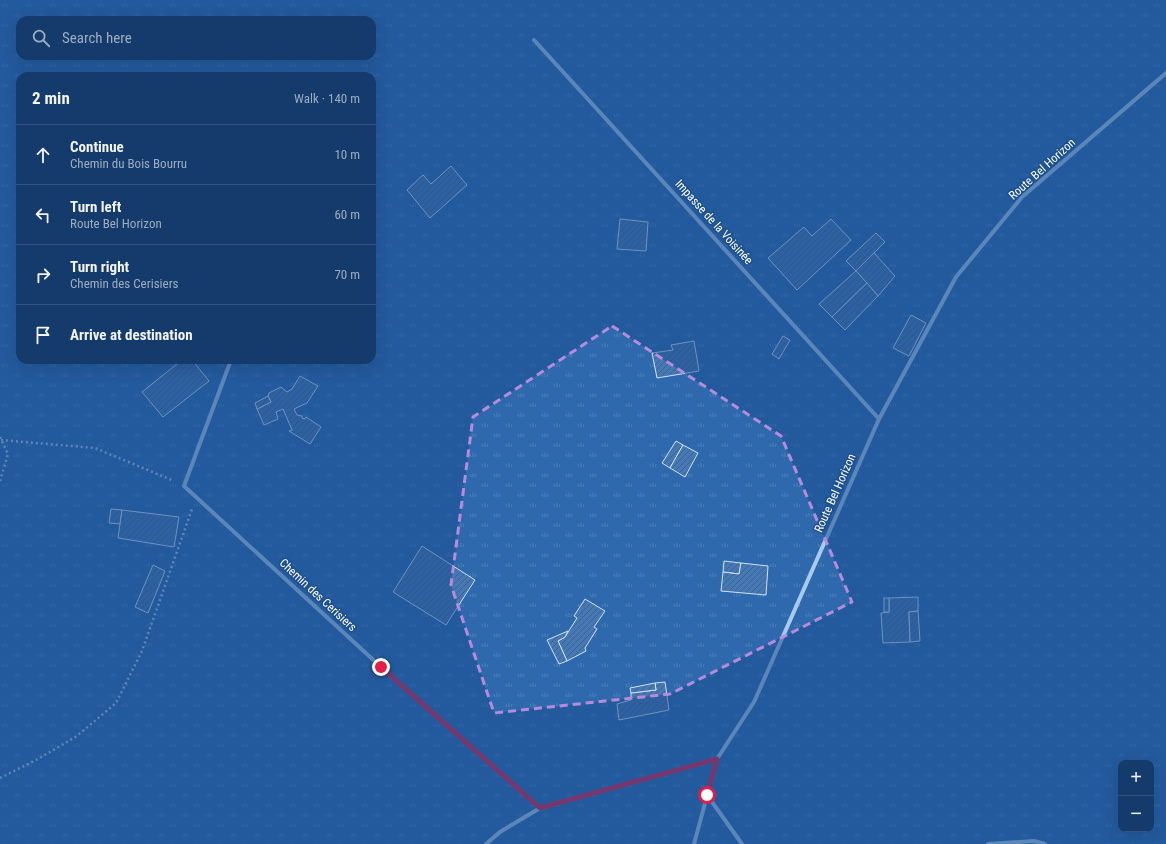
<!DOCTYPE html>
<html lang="en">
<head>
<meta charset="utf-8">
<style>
  body { margin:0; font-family:"Roboto Condensed",sans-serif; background:#1d4271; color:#f1f3f6 }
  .controls { position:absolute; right:12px; bottom:12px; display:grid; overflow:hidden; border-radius:8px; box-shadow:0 4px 16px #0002 }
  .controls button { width:36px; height:36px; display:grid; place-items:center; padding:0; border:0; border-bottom:1px solid #33557e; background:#143b6b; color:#f1f3f6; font:20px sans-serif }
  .stop { position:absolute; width:12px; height:12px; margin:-9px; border:3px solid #e11d48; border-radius:50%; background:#fff }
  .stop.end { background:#e11d48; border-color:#fff; box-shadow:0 1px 4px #0008 }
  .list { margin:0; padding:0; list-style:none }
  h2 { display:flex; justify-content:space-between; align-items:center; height:52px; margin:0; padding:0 16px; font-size:17px }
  h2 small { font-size:13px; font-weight:400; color:#9dadc1 }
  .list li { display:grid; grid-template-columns:26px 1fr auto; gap:12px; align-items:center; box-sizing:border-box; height:60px; padding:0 16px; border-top:1px solid #33557e }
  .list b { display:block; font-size:15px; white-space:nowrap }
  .list p { margin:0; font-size:13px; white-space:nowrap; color:#9dadc1 }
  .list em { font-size:13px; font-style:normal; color:#9dadc1 }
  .icon { flex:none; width:22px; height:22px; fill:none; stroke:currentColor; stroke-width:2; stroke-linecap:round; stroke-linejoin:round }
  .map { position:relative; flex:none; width:1166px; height:844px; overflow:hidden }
  .search { position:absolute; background:#143b6b; box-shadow:0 4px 16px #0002; left:16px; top:16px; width:360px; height:44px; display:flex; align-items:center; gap:10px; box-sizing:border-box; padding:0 14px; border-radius:12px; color:#9dadc1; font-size:15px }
  .panel { position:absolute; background:#143b6b; box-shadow:0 4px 16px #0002; left:16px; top:72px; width:360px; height:292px; border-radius:12px }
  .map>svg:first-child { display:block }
  .grass { fill:url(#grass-tufts); fill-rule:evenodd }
  .building { fill:url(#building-hatch); stroke:#cfe3fa }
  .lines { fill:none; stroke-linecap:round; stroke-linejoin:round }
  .path { stroke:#a9c9ee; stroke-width:2.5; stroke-dasharray:2 3; stroke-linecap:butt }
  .minor { stroke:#a9c9ee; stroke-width:4 }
  .route { stroke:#e11d48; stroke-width:5 }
  .marked { fill:none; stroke:#b68bdc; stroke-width:3; stroke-dasharray:8 5; stroke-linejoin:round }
  .labels { text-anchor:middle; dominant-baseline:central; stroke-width:3; stroke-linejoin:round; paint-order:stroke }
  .street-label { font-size:12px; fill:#fff; stroke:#1b4f8f }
</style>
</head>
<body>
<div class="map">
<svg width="1166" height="844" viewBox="0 0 1166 844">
  <defs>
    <pattern id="grass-tufts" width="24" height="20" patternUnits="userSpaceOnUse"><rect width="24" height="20" fill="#2e69ad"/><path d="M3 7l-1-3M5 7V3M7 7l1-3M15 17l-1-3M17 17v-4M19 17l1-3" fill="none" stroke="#4d80b9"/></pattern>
    <pattern id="building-hatch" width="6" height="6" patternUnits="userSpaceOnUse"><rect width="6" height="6" fill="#4478b7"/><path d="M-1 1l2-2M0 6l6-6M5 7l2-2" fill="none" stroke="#486282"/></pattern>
  </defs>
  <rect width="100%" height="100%" fill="#1b4f8f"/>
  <path class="grass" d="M0,0H1166V844H0ZM20,20H372V56H20ZM20,76H372V360H20ZM1121,763H1151V829H1121Z"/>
  <g class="building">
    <polygon points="451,166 467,185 430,218 407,190 423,175 431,184"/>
    <polygon points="620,219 648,222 646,251 617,249"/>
    <polygon points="831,219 851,240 797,290 768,258 804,227 812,236"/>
    <polygon points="876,233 885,242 856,271 846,261"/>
    <polygon points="874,253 895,276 878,296 856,271"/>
    <polygon points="856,271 867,283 832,317 819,304"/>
    <polygon points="867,283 878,296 845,330 832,317"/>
    <polygon points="911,315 926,323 909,356 893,348"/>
    <polygon points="783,336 790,340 779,359 772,354"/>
    <polygon points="694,341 699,371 657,378 652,353 673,350 671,345"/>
    <polygon points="182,360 192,360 209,381 163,417 142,392"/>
    <polygon points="300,376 318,386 307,403 294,409 297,415 302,416 302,418 305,419 306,417 321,427 310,444 289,431 292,430 283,409 276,412 278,419 264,425 257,409 271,402 268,396 269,393 281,387 287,392 292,389"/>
    <polygon points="268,396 271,402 257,409 255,403"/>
    <polygon points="676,441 683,445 670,468 662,463"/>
    <polygon points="683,445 698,453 685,477 670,468"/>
    <polygon points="111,509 122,510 120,524 109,523"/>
    <polygon points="122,510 179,517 174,547 118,538"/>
    <polygon points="422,546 475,580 446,625 393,592"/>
    <polygon points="724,561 741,563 739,574 723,572"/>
    <polygon points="741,563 768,566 766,595 721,591 723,572 739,574"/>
    <polygon points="153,565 165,571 148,613 135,607"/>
    <polygon points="918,597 918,611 909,612 910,642 883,643 881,613 889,612 889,598"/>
    <rect x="884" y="598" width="5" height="14"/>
    <polygon points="585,599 605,611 594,627 597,629 585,648 586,651 567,661 558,641 565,637 577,618 574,616"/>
    <polygon points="918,611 920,641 910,642 909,612"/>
    <polygon points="568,631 565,637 558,641 567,661 559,664 547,640"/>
    <polygon points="665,682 669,710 619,720 617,704 631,700 631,693 656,690 655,683"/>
    <polygon points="655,683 656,690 631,693 630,688"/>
  </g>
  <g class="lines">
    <g class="path">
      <polyline points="0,437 8,454 0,481"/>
      <polyline points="1,440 95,448 174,481"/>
      <polyline points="0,778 38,759 77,736 116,703 142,651 192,509"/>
    </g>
    <g class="minor">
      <polyline points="534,40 879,419"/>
      <polyline points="231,360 184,486 381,667 540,808"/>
      <polyline points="707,795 742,844"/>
      <polyline points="486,844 500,832 540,808 717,759 754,702 879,419 956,277 1022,197 1166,73"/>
      <polyline points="694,844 717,759"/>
      <polyline points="988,844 1034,841 1045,844"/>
    </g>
  </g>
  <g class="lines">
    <polyline class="route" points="381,667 540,808 717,759 707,795"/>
  </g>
  <path d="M0 0H1166V844H0ZM612,326L781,436L852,602L670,694L494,713L451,585L473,417Z" fill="#1b4f8f" fill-opacity=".55" fill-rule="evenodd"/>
  <path class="marked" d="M612,326L781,436L852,602L670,694L494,713L451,585L473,417Z"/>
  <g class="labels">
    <g class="street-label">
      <text transform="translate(1042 169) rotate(-42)">Route Bel Horizon</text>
      <text transform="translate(714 222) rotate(48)">Impasse de la Voisinée</text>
      <text transform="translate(835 493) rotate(-66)">Route Bel Horizon</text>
      <text transform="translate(318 595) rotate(43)">Chemin des Cerisiers</text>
    </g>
  </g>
</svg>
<div class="controls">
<button>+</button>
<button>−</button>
</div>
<div class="stop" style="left:707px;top:795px"></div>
<div class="stop end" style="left:381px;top:667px"></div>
<div class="search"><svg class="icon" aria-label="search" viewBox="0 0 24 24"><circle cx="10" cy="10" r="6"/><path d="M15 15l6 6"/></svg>Search here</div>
<section class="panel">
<h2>2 min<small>Walk · 140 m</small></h2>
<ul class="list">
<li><svg class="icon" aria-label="ahead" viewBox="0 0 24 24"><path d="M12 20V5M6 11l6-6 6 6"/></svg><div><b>Continue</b><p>Chemin du Bois Bourru</p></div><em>10 m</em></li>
<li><svg class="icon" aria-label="left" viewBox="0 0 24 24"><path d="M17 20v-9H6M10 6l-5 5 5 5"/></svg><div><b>Turn left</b><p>Route Bel Horizon</p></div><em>60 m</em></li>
<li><svg class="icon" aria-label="right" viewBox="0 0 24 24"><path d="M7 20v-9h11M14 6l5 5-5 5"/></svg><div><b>Turn right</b><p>Chemin des Cerisiers</p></div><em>70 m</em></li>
<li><svg class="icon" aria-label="arrive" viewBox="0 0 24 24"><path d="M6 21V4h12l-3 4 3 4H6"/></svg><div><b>Arrive at destination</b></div></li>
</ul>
</section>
</div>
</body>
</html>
